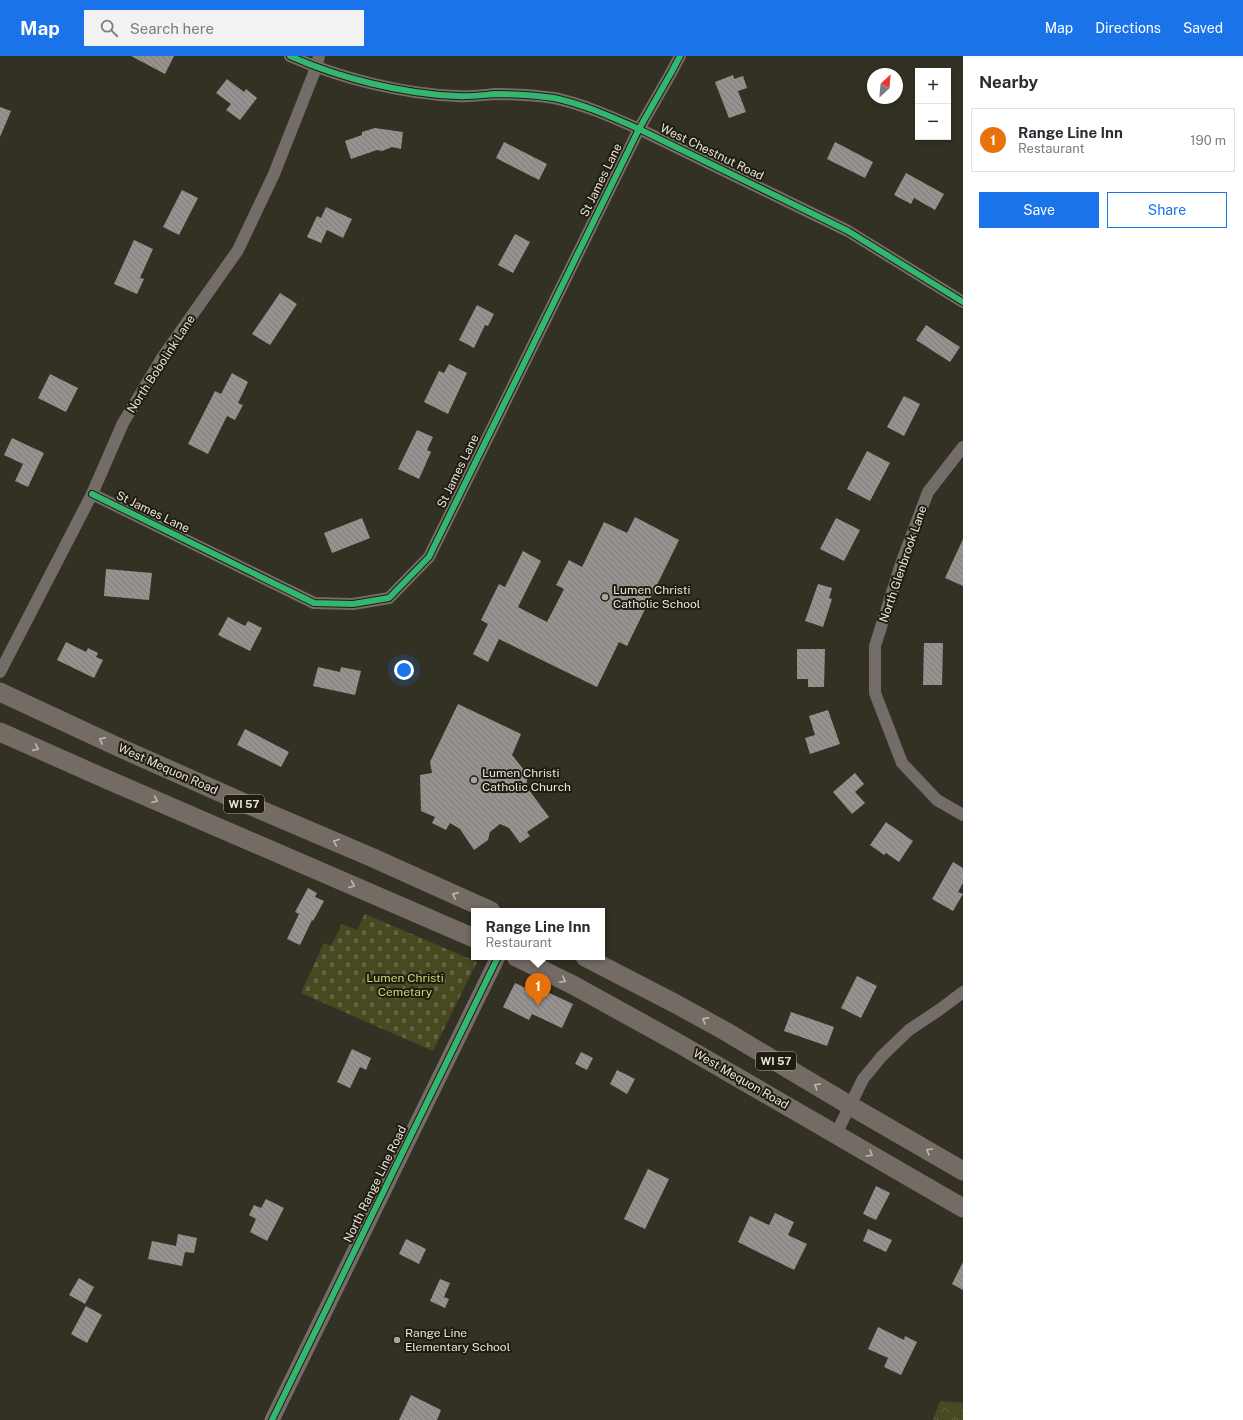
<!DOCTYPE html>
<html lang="en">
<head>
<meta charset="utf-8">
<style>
  body { margin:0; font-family:"Public Sans",sans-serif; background:#f2f2f3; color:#2b2b33 }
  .controls { position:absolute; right:12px; top:12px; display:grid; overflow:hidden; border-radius:0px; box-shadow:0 2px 6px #0003 }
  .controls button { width:36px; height:36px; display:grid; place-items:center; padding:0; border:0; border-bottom:1px solid #e1e1e2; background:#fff; color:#2b2b33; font:20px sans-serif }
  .compass { position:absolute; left:867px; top:12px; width:36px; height:36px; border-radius:50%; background:#fff; box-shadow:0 2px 6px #0003; rotate:26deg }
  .you { position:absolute; left:404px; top:614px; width:14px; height:14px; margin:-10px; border:3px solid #fff; border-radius:50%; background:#1a73e8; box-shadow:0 0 0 6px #1a73e833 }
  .badge { display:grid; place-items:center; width:26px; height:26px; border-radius:50%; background:#1a73e8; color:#fff; font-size:13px; font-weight:700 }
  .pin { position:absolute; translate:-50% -33px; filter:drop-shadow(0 1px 2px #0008) }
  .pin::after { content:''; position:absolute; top:21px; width:14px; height:12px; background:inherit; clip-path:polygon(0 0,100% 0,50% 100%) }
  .popup { position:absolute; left:471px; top:852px; width:134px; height:52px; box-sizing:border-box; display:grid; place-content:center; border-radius:0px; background:#fff; filter:drop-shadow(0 1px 3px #0005); font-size:13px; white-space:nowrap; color:#7c7c81 }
  .popup b { font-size:15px; color:#2b2b33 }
  .popup::after { content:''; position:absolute; left:50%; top:100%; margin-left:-8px; border:8px solid transparent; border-top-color:#fff }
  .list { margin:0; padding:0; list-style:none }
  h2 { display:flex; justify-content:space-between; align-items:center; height:52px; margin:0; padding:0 16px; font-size:17px }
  h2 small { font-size:13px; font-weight:400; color:#7c7c81 }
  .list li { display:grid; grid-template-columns:26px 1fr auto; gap:12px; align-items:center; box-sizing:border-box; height:64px; margin:0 8px 8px; padding:0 8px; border:1px solid #e1e1e2; border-radius:0px }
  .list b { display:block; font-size:15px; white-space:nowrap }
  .list p { margin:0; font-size:13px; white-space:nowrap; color:#7c7c81 }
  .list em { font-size:13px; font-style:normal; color:#7c7c81 }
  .actions { display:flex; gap:8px; padding:12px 16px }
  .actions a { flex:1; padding:9px 0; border:1px solid #1a73e8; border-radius:0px; text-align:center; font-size:14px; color:#1a73e8 }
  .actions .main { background:#1a73e8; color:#fff }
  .icon { flex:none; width:22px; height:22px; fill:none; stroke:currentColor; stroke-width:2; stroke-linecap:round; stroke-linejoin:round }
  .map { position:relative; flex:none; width:963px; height:1364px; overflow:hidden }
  header { display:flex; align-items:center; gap:24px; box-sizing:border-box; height:56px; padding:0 20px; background:#1a73e8; color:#fff }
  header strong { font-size:19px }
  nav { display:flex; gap:22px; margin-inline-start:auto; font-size:14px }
  .search { width:280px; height:36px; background:#f2f2f3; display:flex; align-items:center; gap:10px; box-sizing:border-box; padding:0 14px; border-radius:0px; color:#7c7c81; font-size:15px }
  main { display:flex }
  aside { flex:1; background:#fff }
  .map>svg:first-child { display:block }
  .forest { fill:url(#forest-crowns) }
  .cemetery { fill:url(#cemetery-stones) }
  .building { fill:url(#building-back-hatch) }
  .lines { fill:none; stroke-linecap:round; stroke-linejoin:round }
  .minor { stroke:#746c69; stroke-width:12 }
  .tertiary { stroke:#746c69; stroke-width:15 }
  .primary { stroke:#746b65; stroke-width:19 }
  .cycleway-casing { stroke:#1f1c12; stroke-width:8 }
  .cycleway { stroke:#33b770; stroke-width:6 }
  .oneway { stroke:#bfbaae }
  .poi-dot { fill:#a9a597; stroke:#1f1c12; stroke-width:1.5 }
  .labels { text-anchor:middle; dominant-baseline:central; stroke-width:4; stroke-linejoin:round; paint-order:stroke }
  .shield { fill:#1f1c12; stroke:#aca89b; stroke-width:1 }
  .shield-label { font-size:11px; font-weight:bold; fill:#e8e4d6 }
  .street-label { font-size:12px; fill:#e8e4d6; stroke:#1f1c12 }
  .poi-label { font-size:12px; fill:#e8e4d6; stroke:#1f1c12; text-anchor:start }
  .park-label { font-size:12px; fill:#ced470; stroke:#1f1c12 }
</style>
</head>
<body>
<header>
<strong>Map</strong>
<div class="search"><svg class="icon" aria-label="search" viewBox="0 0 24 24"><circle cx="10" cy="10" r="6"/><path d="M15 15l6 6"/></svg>Search here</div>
<nav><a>Map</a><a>Directions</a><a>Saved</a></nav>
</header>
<main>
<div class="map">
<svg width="963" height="1364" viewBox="0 0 963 1364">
  <defs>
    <pattern id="forest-crowns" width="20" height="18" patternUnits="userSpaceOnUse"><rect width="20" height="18" fill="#484921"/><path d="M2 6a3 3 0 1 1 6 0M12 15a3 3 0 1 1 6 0" fill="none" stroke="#626340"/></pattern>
    <pattern id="cemetery-stones" width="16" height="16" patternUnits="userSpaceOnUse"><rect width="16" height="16" fill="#484921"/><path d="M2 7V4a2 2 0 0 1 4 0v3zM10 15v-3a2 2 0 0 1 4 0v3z" fill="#626340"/></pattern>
    <pattern id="building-back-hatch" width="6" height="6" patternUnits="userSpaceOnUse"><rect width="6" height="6" fill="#979290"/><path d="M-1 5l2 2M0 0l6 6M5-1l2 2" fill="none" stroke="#7f7b78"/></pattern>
  </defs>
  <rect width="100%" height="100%" fill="#333123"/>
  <polygon class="forest" points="940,1345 963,1347 963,1364 933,1364"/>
  <polygon class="cemetery" points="365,858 477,906 433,995 301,937 324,887 331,890 342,868 357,874"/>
  <g class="building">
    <polygon points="131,0 174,0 165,18"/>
    <polygon points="733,19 734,23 743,20 747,32 738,35 746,56 729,62 715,26"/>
    <polygon points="227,23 244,36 246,33 257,42 240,64 226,54 231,48 216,37"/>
    <polygon points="0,51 11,55 0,81"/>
    <polygon points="375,72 403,76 401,93 392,91 382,95 377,94 351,103 345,85 362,79 362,76"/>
    <polygon points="504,86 547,108 539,124 496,102"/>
    <polygon points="835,86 873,106 865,122 827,103"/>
    <polygon points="906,117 944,138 935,154 914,142 911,148 894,139"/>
    <polygon points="182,134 198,142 179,179 163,171"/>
    <polygon points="326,151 352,163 343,182 327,174 321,187 307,181 317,160 321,162"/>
    <polygon points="515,178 530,186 513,217 498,209"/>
    <polygon points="134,184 153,193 140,222 144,223 137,238 114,228"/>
    <polygon points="280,237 297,248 270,289 252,278"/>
    <polygon points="477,249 494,258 488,270 485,269 474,292 459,284"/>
    <polygon points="926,269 960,291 950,306 916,284"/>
    <polygon points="449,308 467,317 448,358 424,346 439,315 444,317"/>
    <polygon points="232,317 248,326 238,347 243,349 235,364 227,360 208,398 188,388 215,335 221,338"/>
    <polygon points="50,318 78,332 66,356 38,342"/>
    <polygon points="904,340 920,348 904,380 887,371"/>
    <polygon points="417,374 433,381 427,394 431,396 419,423 398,413"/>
    <polygon points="12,382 44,397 28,431 15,425 23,408 4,399"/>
    <polygon points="867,395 890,407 870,445 847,433"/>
    <polygon points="635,461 679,484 627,590 619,586 597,631 499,583 488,606 473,598 488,568 481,564 499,528 505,531 523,495 541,505 518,551 547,566 564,533 556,529 569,504 582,511 604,466 627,477"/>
    <polygon points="362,462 370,482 332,497 324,477"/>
    <polygon points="836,462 860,474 844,505 820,493"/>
    <polygon points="963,483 963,530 945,522"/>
    <polygon points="106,513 152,517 149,544 104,540"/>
    <polygon points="818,528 832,532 829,542 832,543 823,571 805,565"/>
    <polygon points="228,561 245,570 248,565 262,572 250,595 218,579"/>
    <polygon points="66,586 86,596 88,592 98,597 96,601 103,604 94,622 57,604"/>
    <polygon points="924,587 943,587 942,629 923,629"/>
    <polygon points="797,593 825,593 824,631 808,631 808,623 797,623"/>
    <polygon points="318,611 340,616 341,611 361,615 355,639 313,630"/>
    <polygon points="458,648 521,678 512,699 528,719 526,730 549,761 527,776 530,780 520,787 509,772 500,768 490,776 488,784 474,794 460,773 450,767 446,774 432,767 435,761 421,755 420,719 432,717 430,706"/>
    <polygon points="828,654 840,688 810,698 805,682 815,679 809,660"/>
    <polygon points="245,673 289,696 281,711 237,689"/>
    <polygon points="855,717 864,728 855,736 865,747 852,758 833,736"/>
    <polygon points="886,766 913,785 899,806 886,797 884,799 870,789"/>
    <polygon points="953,806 963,812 963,827 958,836 963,838 953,855 932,843"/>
    <polygon points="308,832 317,837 315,841 324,845 313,865 312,864 300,889 287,883 299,858 295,856"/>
    <polygon points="857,920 877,930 861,962 841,952"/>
    <polygon points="515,927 543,940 545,935 573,948 562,972 532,958 529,964 503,951"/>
    <polygon points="791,956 834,971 827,990 784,975"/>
    <polygon points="352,993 371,1002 366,1014 360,1011 350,1032 337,1026"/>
    <polygon points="581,996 593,1002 587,1014 575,1008"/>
    <polygon points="617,1014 635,1023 627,1038 610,1028"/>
    <polygon points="648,1113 669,1123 645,1173 624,1163"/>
    <polygon points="876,1130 890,1137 876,1164 863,1158"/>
    <polygon points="266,1143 284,1152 267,1185 250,1176 256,1163 249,1159 254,1149 261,1152"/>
    <polygon points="775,1157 794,1166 788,1179 807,1188 794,1214 738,1186 750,1160 769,1169"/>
    <polygon points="868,1173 892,1184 886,1196 863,1185"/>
    <polygon points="178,1178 197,1182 194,1197 185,1196 182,1210 148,1203 152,1185 176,1190"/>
    <polygon points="406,1183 426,1193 419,1208 399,1198"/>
    <polygon points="963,1206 963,1234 952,1228"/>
    <polygon points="79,1222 94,1231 85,1248 69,1239"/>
    <polygon points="440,1223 450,1227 444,1241 449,1243 445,1252 430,1245"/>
    <polygon points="86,1250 102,1259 87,1287 71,1278"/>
    <polygon points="878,1271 904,1284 905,1280 917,1286 901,1319 884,1311 888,1302 868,1293"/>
    <polygon points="411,1339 441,1354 437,1364 399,1364"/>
  </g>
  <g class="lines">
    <g class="minor">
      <path d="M290,0C339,22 403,38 457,40C470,41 483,39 496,38C515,38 535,39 554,42C583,48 612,61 639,73L848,175L963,246"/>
      <polyline points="963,391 928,436 902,505 875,590 875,637 902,707 937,744 963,759"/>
      <polyline points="92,438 314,547 353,548 389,542 429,501 639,73 671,17 680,0"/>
      <polyline points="0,616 92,438 123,367 162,302 238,194 274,118 316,12 319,0"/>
      <polyline points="836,1078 863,1023 882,1000 909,974 939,954 963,936"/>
    </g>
    <polyline class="tertiary" points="272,1364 498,901"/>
    <g class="primary">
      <polyline points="0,636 116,690 242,746 371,801 491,855"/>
      <polyline points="0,676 106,723 474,882"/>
      <polyline points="516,901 573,929 678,987 963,1152"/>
      <polyline points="585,901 676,948 725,975 849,1049 963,1115"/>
    </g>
    <defs>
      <g id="cycleway">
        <path d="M290,0C339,22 403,38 457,40C470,41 483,39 496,38C515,38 535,39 554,42C583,48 612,61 639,73L848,175L963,246"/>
        <polyline points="92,438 314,547 353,548 389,542 429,501 639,73 671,17 680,0"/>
        <polyline points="272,1364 498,901"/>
      </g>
    </defs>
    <use href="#cycleway" class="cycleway-casing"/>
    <use href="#cycleway" class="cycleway"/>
  </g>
  <defs><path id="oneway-chevron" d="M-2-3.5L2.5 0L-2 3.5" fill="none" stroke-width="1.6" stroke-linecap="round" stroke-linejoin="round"/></defs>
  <g class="oneway">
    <use href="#oneway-chevron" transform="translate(102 684) rotate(-155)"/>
    <use href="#oneway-chevron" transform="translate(36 692) rotate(24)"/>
    <use href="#oneway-chevron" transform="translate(155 744) rotate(23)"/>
    <use href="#oneway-chevron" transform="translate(336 786) rotate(-157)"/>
    <use href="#oneway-chevron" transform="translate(352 829) rotate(23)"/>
    <use href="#oneway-chevron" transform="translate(455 839) rotate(-156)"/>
    <use href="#oneway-chevron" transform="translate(563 924) rotate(26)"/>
    <use href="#oneway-chevron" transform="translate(705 964) rotate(-151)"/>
    <use href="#oneway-chevron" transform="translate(817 1030) rotate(-149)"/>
    <use href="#oneway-chevron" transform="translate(929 1095) rotate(-150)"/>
    <use href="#oneway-chevron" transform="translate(870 1098) rotate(31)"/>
  </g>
  <g class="poi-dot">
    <circle cx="605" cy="541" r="4"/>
    <circle cx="474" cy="724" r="4"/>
    <circle cx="397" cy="1284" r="4"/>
  </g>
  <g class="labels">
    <g class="shield">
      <rect x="224" y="739" width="40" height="18" rx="3"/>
      <rect x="756" y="996" width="40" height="18" rx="3"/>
    </g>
    <g class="shield-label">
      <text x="244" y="748">WI 57</text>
      <text x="776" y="1005">WI 57</text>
    </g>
    <g class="street-label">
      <text transform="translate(712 96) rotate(26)">West Chestnut Road</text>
      <text transform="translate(601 124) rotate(-64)">St James Lane</text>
      <text transform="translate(161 308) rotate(-57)">North Bobolink Lane</text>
      <text transform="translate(458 415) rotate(-64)">St James Lane</text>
      <text transform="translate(153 456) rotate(26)">St James Lane</text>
      <text transform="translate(903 508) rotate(-71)">North Glenbrook Lane</text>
      <text transform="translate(168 713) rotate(24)">West Mequon Road</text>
      <text transform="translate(741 1023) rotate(30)">West Mequon Road</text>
      <text transform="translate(375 1128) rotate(-64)">North Range Line Road</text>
    </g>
    <g class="poi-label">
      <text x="613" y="534">Lumen Christi<tspan x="613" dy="14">Catholic School</tspan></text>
      <text x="482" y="717">Lumen Christi<tspan x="482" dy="14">Catholic Church</tspan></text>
      <text x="405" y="1277">Range Line<tspan x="405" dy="14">Elementary School</tspan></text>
    </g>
    <g class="park-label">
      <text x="405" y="922">Lumen Christi<tspan x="405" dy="14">Cemetary</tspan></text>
    </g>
  </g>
</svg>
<div class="controls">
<button>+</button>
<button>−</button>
</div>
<svg class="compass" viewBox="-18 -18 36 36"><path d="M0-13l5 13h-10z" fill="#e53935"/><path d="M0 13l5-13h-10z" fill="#7c7c81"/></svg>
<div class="you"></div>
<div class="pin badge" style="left:538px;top:950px;background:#e8710a">1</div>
<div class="popup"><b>Range Line Inn</b>Restaurant</div>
</div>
<aside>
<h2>Nearby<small></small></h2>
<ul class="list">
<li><span class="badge" style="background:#e8710a">1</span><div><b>Range Line Inn</b><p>Restaurant</p></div><em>190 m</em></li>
</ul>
<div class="actions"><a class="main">Save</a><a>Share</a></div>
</aside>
</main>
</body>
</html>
